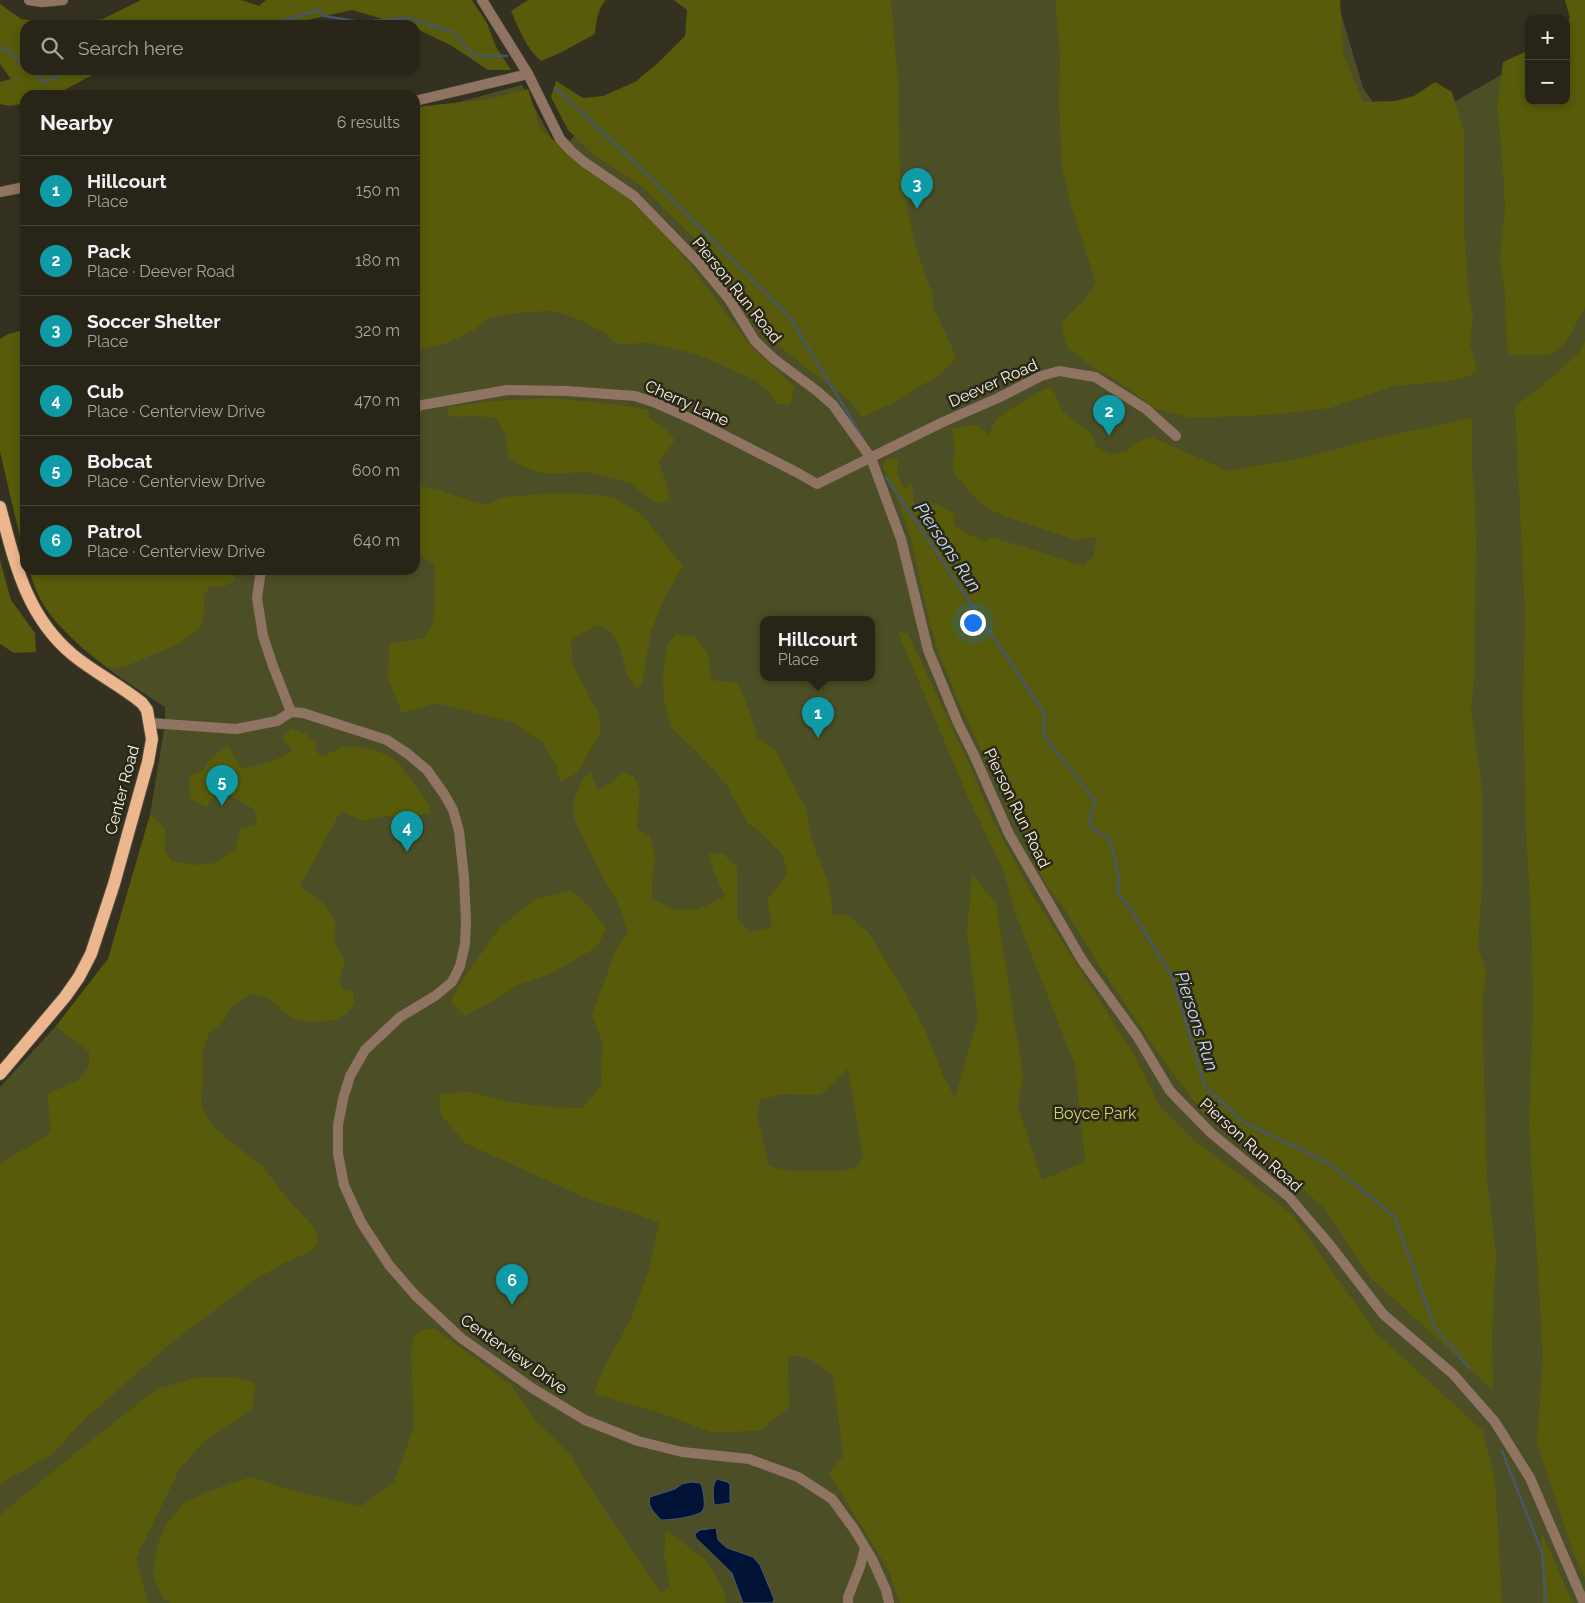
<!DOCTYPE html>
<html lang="en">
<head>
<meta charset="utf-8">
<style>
  body { margin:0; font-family:Raleway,sans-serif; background:#302d21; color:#f1f3f6 }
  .controls { position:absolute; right:15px; top:15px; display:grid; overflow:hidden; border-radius:10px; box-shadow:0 2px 8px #0003 }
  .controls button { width:45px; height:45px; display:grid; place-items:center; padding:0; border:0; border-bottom:1px solid #444237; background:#282518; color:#f1f3f6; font:25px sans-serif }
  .you { position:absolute; left:972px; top:622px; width:18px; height:18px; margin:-12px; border:4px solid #fff; border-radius:50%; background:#1a73e8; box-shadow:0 0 0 8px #1a73e833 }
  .badge { display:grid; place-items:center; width:32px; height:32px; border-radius:50%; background:#db2777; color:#fff; font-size:16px; font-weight:700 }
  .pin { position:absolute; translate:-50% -41px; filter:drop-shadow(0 1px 2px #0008) }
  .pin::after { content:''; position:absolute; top:26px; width:18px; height:15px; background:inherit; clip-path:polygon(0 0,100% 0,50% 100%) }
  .popup { position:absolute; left:760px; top:616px; width:115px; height:65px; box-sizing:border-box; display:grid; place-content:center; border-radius:10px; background:#282518; filter:drop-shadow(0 1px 4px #0005); font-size:16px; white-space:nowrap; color:#a5a5a2 }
  .popup b { font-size:19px; color:#f1f3f6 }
  .popup::after { content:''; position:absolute; left:50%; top:100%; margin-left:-10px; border:10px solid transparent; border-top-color:#282518 }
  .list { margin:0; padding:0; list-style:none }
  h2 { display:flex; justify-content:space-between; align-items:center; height:65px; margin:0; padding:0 20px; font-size:21px }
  h2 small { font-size:16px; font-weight:400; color:#a5a5a2 }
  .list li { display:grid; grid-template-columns:32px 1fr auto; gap:15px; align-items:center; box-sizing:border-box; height:70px; padding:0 20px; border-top:1px solid #444237 }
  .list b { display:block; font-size:19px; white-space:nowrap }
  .list p { margin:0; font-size:16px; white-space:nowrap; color:#a5a5a2 }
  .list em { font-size:16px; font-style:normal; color:#a5a5a2 }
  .icon { flex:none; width:28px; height:28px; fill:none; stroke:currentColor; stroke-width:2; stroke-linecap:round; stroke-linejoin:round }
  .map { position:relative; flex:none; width:1585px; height:1603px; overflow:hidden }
  .search { position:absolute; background:#282518; box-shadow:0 2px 8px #0003; left:20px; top:20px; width:400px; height:55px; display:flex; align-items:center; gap:12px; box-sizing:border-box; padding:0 18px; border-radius:15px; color:#a5a5a2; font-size:19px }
  .panel { position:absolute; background:#282518; box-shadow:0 2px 8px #0003; left:20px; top:90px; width:400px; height:485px; border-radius:15px }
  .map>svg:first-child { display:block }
  .green { fill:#4c4f25; fill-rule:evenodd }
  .forest { fill:#575b0a; fill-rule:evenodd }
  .water { fill:#001236; stroke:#4a566c }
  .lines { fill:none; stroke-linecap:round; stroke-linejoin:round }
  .stream { stroke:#4a566c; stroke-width:2.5 }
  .minor-casing { stroke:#504c3c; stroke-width:11 }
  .tertiary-casing { stroke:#504c3c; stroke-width:11 }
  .primary-casing { stroke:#504c3c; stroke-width:14 }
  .minor { stroke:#8f7461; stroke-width:10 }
  .tertiary { stroke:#8f7461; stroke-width:10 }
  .primary { stroke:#ecb68f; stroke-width:12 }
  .labels { text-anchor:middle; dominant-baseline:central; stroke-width:5; stroke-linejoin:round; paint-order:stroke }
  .street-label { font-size:16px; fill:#f6f4e9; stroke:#2b2717 }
  .park-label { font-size:16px; fill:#cfd670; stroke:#2b2717 }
  .water-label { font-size:18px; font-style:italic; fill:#c7dffe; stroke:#2b2717 }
</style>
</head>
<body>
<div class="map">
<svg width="1585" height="1603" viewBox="0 0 1585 1603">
  <rect width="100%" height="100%" fill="#353120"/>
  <path class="green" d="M700,0H1337L1363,88L1396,135L1529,59V101H1566L1585,26V1603H0V1087L56,1026L108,959L150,815L165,724V707C118,676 67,646 39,595C34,588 32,578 29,570H415V114L522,85L560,154L574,136L713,25ZM764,619H872V677H764Z"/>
  <g class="forest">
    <polygon points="141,0 241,0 259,6 266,0 472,0 487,23 496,47 511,70 488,70 452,46 415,28 415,25 404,25 352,10 285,25 25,25 25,70 142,70 121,74 96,73 55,95 25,95 25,103 10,106 0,104 0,82 11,79 0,64 0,4 21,19 60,23 103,19"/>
    <path d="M528,0H606C597,10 596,22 595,34L560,53L541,61C526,48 519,29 511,11Z"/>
    <polygon points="674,0 891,0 898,80 900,176 916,248 933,296 933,308 947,336 956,358 942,373 895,402 862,417 851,402 776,344 751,306 699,243 638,183 594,155 568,130 551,97 556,81 583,98 603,96 635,82 659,62 685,36 687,10"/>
    <path d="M1055,0H1340L1343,53L1363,102L1395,101L1414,96L1435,82L1452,92L1464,132V228L1468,290L1473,316L1470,344L1477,370L1470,376L1456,380L1395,386L1330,408L1267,415L1192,418L1156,409L1120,383L1090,365L1068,348L1061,324C1072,310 1087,299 1096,283L1071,206L1062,167L1059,102L1060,56Z"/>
    <polygon points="1565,0 1585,0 1585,308 1566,342 1551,355 1509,355 1506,332 1505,295 1500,259 1505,207 1502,154 1497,106 1503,62 1529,50 1529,101 1566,101 1566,22 1570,18"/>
    <polygon points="528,89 540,128 590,173 626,197 653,223 682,254 752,348 795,387 790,405 777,404 769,393 755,380 699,355 651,343 617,344 605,333 578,319 554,311 523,312 487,319 474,330 447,343 415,351 415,108 425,106 491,99"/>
    <polygon points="25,329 25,558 0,452 0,339 6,335"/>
    <polygon points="1585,341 1585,1578 1573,1552 1537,1444 1543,1355 1529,1125 1533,1012 1532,945 1526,826 1523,703 1525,614 1515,406 1532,394 1579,353"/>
    <polygon points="1050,386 1055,394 1062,411 1093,435 1096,446 1111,455 1128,451 1134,443 1151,437 1229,471 1302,458 1381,437 1472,418 1472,464 1475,503 1476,541 1474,677 1471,711 1482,789 1482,885 1478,948 1486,971 1482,1001 1487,1179 1496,1254 1492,1336 1493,1390 1372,1279 1324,1208 1269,1159 1200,1109 1160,1056 1095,959 1066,911 1049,889 1033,860 1035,848 1034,839 1018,829 956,696 939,653 929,620 912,543 901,508 883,467 886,459 898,459 897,474 904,488 912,483 915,512 935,503 954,514 954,525 970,535 985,541 992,537 1084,566 1094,556 1096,537 1076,540 1004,516 984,507 955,475 952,463 955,451 952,428 962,427 977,424 988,435 996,420 1007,411"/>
    <polygon points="552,398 620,405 648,410 650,419 666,428 675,440 659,462 665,480 670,500 656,504 630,483 587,472 545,474 524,467 509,458 505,434 495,418 477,416 456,417 447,414 448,407 496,401"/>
    <path d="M420,486L443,491L456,496L485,505L504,497L552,493L587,494L613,497L643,516L683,566L664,599L651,632L642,684L637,688C634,685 631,682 629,678C621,659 621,630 597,625L571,640L573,665L598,713L601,732L577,773L560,782L556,764L542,742L512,722L435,703L402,713L388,678L389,644L425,638L434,620L435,565L415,552V488Z"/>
    <polygon points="0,560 11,600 35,633 36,652 14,653 0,644"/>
    <path d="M29,570H232L236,580L225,586L209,587L204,596V612L200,627L179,644L124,667L108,668C82,647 50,623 37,592C34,585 32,577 29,570Z"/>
    <path d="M898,632L908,634L967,759L994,823L1034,897L1133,1053L1160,1107L1199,1144L1292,1214L1375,1332L1483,1431L1495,1480L1502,1603H900L888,1569L829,1473L843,1456L833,1375C821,1366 803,1351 788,1358L789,1408L759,1431L711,1432L660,1413L594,1394L603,1369L631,1319L649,1269L659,1223L631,1212L588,1199L465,1143L441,1115L439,1094L469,1092L509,1102L550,1107L582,1108L601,1086L602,1042L592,1015L616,949L628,932L618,903L602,876L574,819V799L583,779L590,772L598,790L612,782L624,772L633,776L640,789L637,829L650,837L655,856L652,881V899L675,910L699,909L725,896L714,873L709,854H723L737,867V919L750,932L772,927L767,900L787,874L783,855L761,833L748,823L726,784L699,754L671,727L664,700L663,678L667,647L675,634L696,637L708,654L711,680L738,683L749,710L757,737L775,749L806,809L812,841L827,879L832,903V915H847L868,932L904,990L926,1032L942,1073L955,1098L978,1018L967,931L972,875L996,904L1023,1075L1018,1107L1042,1180L1085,1161L1075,1065L1015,913L1003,869L967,795ZM848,1069L863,1158L855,1168L841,1171H788L769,1166L757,1115L760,1100L781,1094L820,1095Z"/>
    <polygon points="291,728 305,733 317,745 315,750 322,757 342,747 359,747 378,751 397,761 429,804 430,813 406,817 384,816 362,821 341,811 300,886 324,904 336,923 334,941 345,961 339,980 343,989 353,991 354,1004 347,1013 336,1020 311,1022 292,1018 269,999 252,994 234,1004 222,1023 209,1033 202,1053 203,1074 201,1105 212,1126 264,1168 289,1201 313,1226 318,1238 313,1250 280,1265 252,1282 210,1314 171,1343 84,1420 51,1455 5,1481 0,1486 0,1163 47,1136 51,1128 47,1094 77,1081 89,1067 89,1052 56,1026 108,959 150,815 165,829 165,851 171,861 197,865 215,863 236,848 240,829 257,824 255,810 225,792 212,798 207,807 190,798 190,776 203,770 213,756 228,745 234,758 243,769 274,761 292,750 283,738"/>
    <polygon points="571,891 585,902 606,928 597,947 552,973 516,986 502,996 465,1016 451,1002 458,987 499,928 536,899"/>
    <polygon points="422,1329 435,1329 511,1385 536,1421 569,1453 603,1508 661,1592 670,1587 664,1555 666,1530 705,1559 724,1590 726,1603 170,1603 163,1598 153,1576 157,1546 167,1523 184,1503 206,1492 251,1477 293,1491 361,1506 394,1482 414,1427 411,1350 415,1336"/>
    <polygon points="233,1377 255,1383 252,1410 206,1440 180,1468 136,1558 148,1603 0,1603 0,1515 94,1438 157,1389 195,1378"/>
    <polygon points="1541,1531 1571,1599 1572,1603 1543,1603"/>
  </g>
  <g class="water">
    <path d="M717,1479L727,1482L730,1484V1503L715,1505L714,1503C713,1495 712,1485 717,1479Z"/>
    <path d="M691,1482L700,1483C703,1487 703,1493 704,1498C704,1501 705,1507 703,1510C699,1517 670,1520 661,1520C655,1513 647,1507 650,1497L675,1489L682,1484Z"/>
    <polygon points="716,1528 718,1540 727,1548 753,1557 760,1565 774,1599 773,1603 743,1603 732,1573 696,1538 695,1534 700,1530"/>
  </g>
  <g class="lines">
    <g class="stream">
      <polyline points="269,25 318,10 324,16 361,22 409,18 453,32 473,55 507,56"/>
      <polyline points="0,48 6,49 25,66"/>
      <polyline points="30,70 44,82 71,70"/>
      <polyline points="555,88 642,169 789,316 864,440"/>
      <polyline points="886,477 1045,714 1044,736 1096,802 1090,813 1091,828 1109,838 1119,876 1117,892 1133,913 1172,976 1205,1086 1243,1122 1329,1163 1395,1217 1434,1326 1469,1368"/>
      <polyline points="1502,1451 1542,1552 1546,1603"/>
    </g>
    <defs>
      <g id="minor">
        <polyline points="415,101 528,74"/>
        <polyline points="0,192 25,187"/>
        <polyline points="848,1603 848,1597 860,1567 865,1548"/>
      </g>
      <g id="tertiary">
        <polyline points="29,0 42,2 63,0"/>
        <polyline points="482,0 528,74 560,139 571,151 584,162 634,196 699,263 729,299 755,341 774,359 817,391 833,405 871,458 901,539 928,650 958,723 974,755 1009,834 1082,960 1137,1036 1170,1091 1211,1133 1289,1197 1330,1245 1383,1314 1453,1374 1495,1422 1530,1478 1584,1603"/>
        <polyline points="415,408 422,405 507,390 567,391 635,396 656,403 698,422 798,473 817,484 943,422 998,398 1041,376 1059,371 1095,377 1146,409 1176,436"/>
        <polyline points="261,570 257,598 263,636 273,666 291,712"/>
        <polyline points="150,723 236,729 277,721 291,712 303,713 387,740 408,754 427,770 444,794 453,810 459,831 464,878 466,921 465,944 460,966 452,982 435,996 400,1017 365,1050 350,1076 343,1099 338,1125 338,1154 344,1185 361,1222 389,1265 416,1296 461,1338 532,1388 585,1420 638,1441 682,1452 749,1459 798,1477 832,1499 854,1529 872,1559 886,1590 889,1603"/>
      </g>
      <path id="primary" d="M0,507C15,563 26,616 73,655C95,673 120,685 142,703L147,710L152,739L148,762L114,884L91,954L79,977L65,997L0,1074"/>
    </defs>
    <use href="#minor" class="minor-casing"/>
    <use href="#tertiary" class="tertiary-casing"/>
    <use href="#primary" class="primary-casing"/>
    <use href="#minor" class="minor"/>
    <use href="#tertiary" class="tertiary"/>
    <use href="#primary" class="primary"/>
  </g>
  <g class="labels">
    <g class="street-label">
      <text transform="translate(737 290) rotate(51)">Pierson Run Road</text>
      <text transform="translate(993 383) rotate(-24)">Deever Road</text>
      <text transform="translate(687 403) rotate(24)">Cherry Lane</text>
      <text transform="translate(122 790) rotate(-75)">Center Road</text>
      <text transform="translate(1017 808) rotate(64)">Pierson Run Road</text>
      <text transform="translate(1251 1145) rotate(42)">Pierson Run Road</text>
      <text transform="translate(514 1354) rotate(35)">Centerview Drive</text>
    </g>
    <g class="park-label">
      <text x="1095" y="1113">Boyce Park</text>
    </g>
    <g class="water-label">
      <text transform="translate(948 547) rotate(56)">Piersons Run</text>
      <text transform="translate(1197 1021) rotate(72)">Piersons Run</text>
    </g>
  </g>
</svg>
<div class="controls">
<button>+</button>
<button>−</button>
</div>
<div class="you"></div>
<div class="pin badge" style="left:818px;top:738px;background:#0f9aa8">1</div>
<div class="popup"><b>Hillcourt</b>Place</div>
<div class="pin badge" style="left:1109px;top:436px;background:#0f9aa8">2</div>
<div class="pin badge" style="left:917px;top:209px;background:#0f9aa8">3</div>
<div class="pin badge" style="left:407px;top:852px;background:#0f9aa8">4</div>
<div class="pin badge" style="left:222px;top:806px;background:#0f9aa8">5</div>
<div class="pin badge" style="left:512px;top:1305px;background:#0f9aa8">6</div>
<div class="search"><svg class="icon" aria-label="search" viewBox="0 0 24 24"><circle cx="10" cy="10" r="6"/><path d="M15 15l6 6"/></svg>Search here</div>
<section class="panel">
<h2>Nearby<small>6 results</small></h2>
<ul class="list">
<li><span class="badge" style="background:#0f9aa8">1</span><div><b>Hillcourt</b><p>Place</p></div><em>150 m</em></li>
<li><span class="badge" style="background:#0f9aa8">2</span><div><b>Pack</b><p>Place · Deever Road</p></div><em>180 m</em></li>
<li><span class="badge" style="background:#0f9aa8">3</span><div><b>Soccer Shelter</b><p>Place</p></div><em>320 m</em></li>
<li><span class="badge" style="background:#0f9aa8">4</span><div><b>Cub</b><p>Place · Centerview Drive</p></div><em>470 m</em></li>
<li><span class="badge" style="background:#0f9aa8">5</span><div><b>Bobcat</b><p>Place · Centerview Drive</p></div><em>600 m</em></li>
<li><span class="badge" style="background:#0f9aa8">6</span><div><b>Patrol</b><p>Place · Centerview Drive</p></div><em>640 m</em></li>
</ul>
</section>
</div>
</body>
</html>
